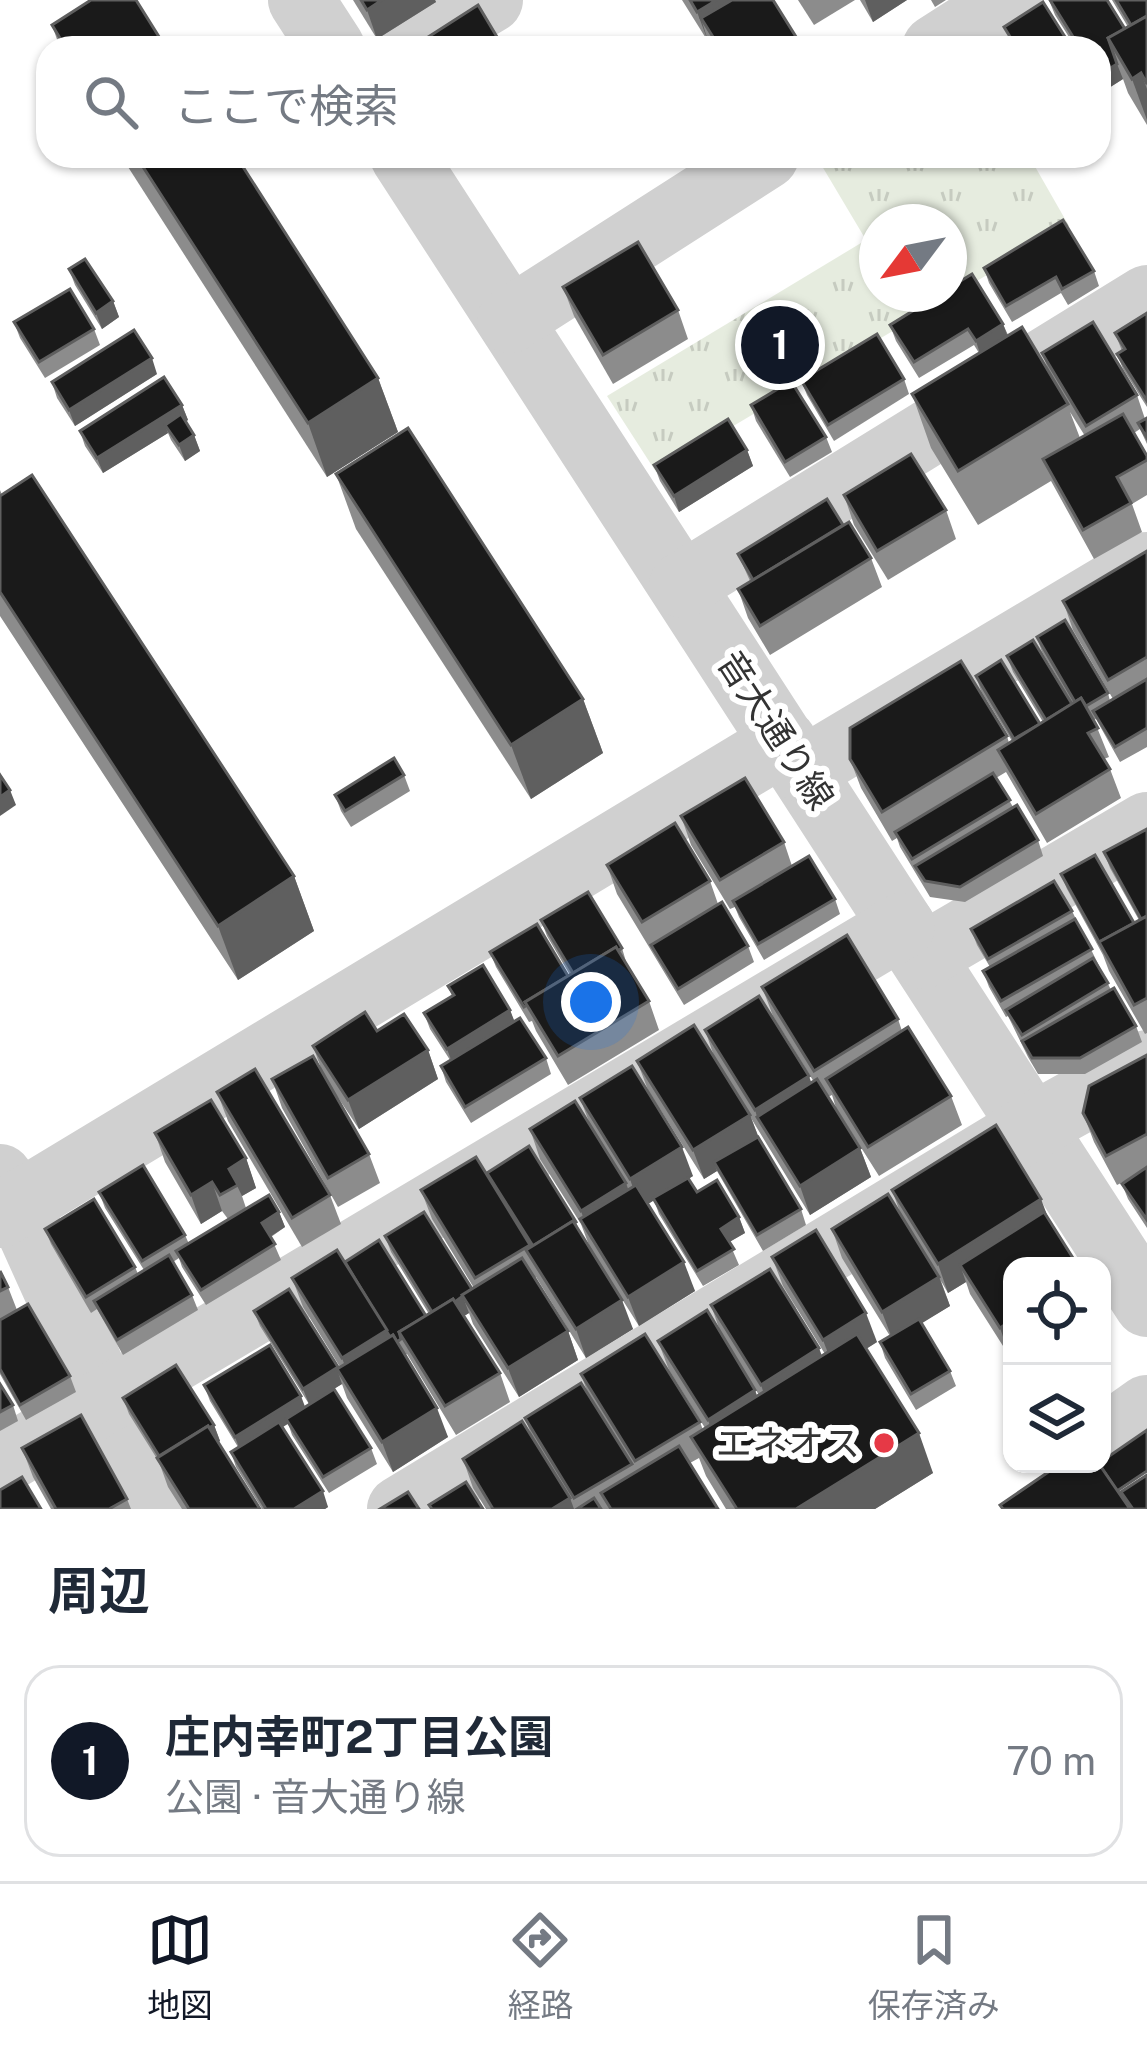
<!DOCTYPE html>
<html lang="ja">
<head>
<meta charset="utf-8">
<style>
  body { margin:0; font-family:"Public Sans","Noto Sans JP",sans-serif; background:#f6f6f7; color:#1f2937 }
  .controls { position:absolute; right:36px; bottom:36px; display:grid; overflow:hidden; border-radius:24px; box-shadow:0 3px 9px #0004 }
  .controls button { width:108px; height:108px; display:grid; place-items:center; padding:0; border:0; border-bottom:3px solid #e0e1e3; background:#fff; color:#1f2937; font:60px sans-serif }
  .compass { position:absolute; left:859px; top:204px; width:108px; height:108px; border-radius:50%; background:#fff; box-shadow:0 3px 9px #0004; rotate:238deg }
  .you { position:absolute; left:591px; top:1002px; width:42px; height:42px; margin:-30px; border:9px solid #fff; border-radius:50%; background:#1a73e8; box-shadow:0 0 0 18px #1a73e833 }
  .badge { display:grid; place-items:center; width:78px; height:78px; border-radius:50%; background:#111827; color:#fff; font-size:39px; font-weight:700 }
  .pin { position:absolute; translate:-50% -50%; border:6px solid #fff; box-shadow:0 3px 12px #0006 }
  .list { margin:0; padding:0; list-style:none }
  h2 { display:flex; justify-content:space-between; align-items:center; height:156px; margin:0; padding:0 48px; font-size:51px }
  h2 small { font-size:39px; font-weight:400; color:#747a83 }
  .list li { display:grid; grid-template-columns:78px 1fr auto; gap:36px; align-items:center; box-sizing:border-box; height:192px; margin:0 24px 24px; padding:0 24px; border:3px solid #e0e1e3; border-radius:36px }
  .list b { display:block; font-size:45px; white-space:nowrap }
  .list p { margin:0; font-size:39px; white-space:nowrap; color:#747a83 }
  .list em { font-size:39px; font-style:normal; color:#747a83 }
  .icon { flex:none; width:66px; height:66px; fill:none; stroke:currentColor; stroke-width:2; stroke-linecap:round; stroke-linejoin:round }
  .map { position:relative; flex:none; width:1147px; height:1509px; overflow:hidden }
  .search { position:absolute; background:#fff; box-shadow:0 3px 9px #0004; left:36px; right:36px; top:36px; height:132px; display:flex; align-items:center; gap:30px; box-sizing:border-box; padding:0 42px; border-radius:36px; color:#747a83; font-size:45px }
  .sheet { height:372px; background:#fff }
  nav { display:flex; justify-content:space-around; align-items:center; box-sizing:border-box; height:168px; border-top:3px solid #e0e1e3; background:#fff; font-size:33px; color:#747a83 }
  nav a { display:grid; justify-items:center; gap:6px }
  nav .on { color:#111827 }
  .map>svg:first-child { display:block }
  .park { fill:url(#park-tufts); fill-rule:evenodd }
  .lines { fill:none; stroke-linecap:round; stroke-linejoin:round }
  .minor { stroke:#d0d0d0; stroke-width:66 }
  .wall { fill:#8c8c8c; fill-rule:evenodd }
  .shaded-wall { fill:#5f5f5f }
  .building { fill:#1a1a1a; stroke:#5f5f5f; stroke-width:3 }
  .poi-dot { fill:#e63946; stroke:#fff; stroke-width:4.5 }
  .labels { text-anchor:middle; dominant-baseline:central; stroke-width:12; stroke-linejoin:round; paint-order:stroke }
  .street-label { font-size:36px; fill:#333; stroke:#fff }
  .poi-label { font-size:36px; fill:#333; stroke:#fff; text-anchor:end }
</style>
</head>
<body>
<div class="map">
<svg width="1147" height="1509" viewBox="0 0 1147 1509">
  <defs>
    <pattern id="park-tufts" width="24" height="20" patternUnits="userSpaceOnUse" patternTransform="scale(3)"><rect width="24" height="20" fill="#e6ecdf"/><path d="M3 7l-1-3M5 7V3M7 7l1-3M15 17l-1-3M17 17v-4M19 17l1-3" fill="none" stroke="#c6cbc0"/></pattern>
  </defs>
  <rect width="100%" height="100%" fill="#fff"/>
  <path class="park" d="M816,156H1029L1069,226L656,472L607,396L866,240ZM877,222H949V294H877Z"/>
  <g class="lines">
    <g class="minor">
      <polyline points="301,0 332,48"/>
      <polyline points="410,48 490,0"/>
      <polyline points="935,48 1010,0"/>
      <polyline points="403,156 1147,1304"/>
      <polyline points="510,320 766,156"/>
      <polyline points="682,585 1147,298"/>
      <polyline points="803,770 1147,565"/>
      <polyline points="923,956 1147,825"/>
      <polyline points="0,1177 18,1205 106,1400 162,1509"/>
      <polyline points="0,1215 784,742"/>
      <polyline points="1102,1440 1147,1408"/>
      <polyline points="0,1463 902,926"/>
      <polyline points="400,1509 1033,1126 1147,1063"/>
    </g>
  </g>
  <g class="wall">
    <polygon points="353,0 435,0 436,2 377,39"/>
    <polygon points="682,0 773,0 803,48 712,48"/>
    <polygon points="798,0 855,0 814,25"/>
    <polygon points="860,0 907,0 873,22"/>
    <polygon points="931,0 946,0 935,7"/>
    <polygon points="1049,0 1125,29 1128,27 1112,0 1147,0 1147,125 1128,93 1123,79 1104,91 1099,84 1099,48 1076,48 1055,15"/>
    <polygon points="52,25 166,48 60,48"/>
    <polygon points="121,156 236,156 378,378 398,432 327,477"/>
    <polygon points="984,268 1094,271 1099,286 1068,305 1061,293 1012,322 989,283"/>
    <polygon points="69,269 113,301 119,317 102,329 75,285"/>
    <polygon points="563,287 678,310 688,339 613,384 574,316"/>
    <polygon points="1147,313 1147,407 1123,369 1117,354 1122,351 1115,333"/>
    <polygon points="14,322 94,329 100,345 45,378 20,338"/>
    <path d="M1003,324L1008,335L1049,372L1042,353L1137,395L1145,419L1147,418V444L1140,429L1134,433L1147,456V495L1132,504L1142,532L1094,559L1051,481L978,525L931,448L912,394L979,353L974,345L919,378L896,341L890,325ZM1070,412L1085,436L1080,438Z"/>
    <polygon points="157,374 75,426 57,398 52,382"/>
    <polygon points="904,379 909,394 834,441 807,395 801,380"/>
    <polygon points="182,405 188,420 186,421 194,435 200,451 185,461 171,440 168,433 103,473 85,446 80,431"/>
    <polygon points="751,405 826,437 832,452 790,477 756,421"/>
    <polygon points="747,450 753,466 679,512 660,481 654,465"/>
    <polygon points="336,474 583,699 603,753 531,799 356,529"/>
    <polygon points="0,490 2,495 294,876 314,931 238,980 0,616"/>
    <polygon points="844,495 946,510 956,539 888,580 854,525"/>
    <polygon points="843,525 871,558 882,587 770,655 748,618 738,589 750,581 738,554"/>
    <polygon points="1147,551 1147,747 1120,762 1096,719 1094,720 1109,757 1104,759 1110,769 1121,798 1047,843 1006,772 996,778 1013,807 1038,840 1043,856 965,902 930,897 900,847 897,838 892,841 861,788 850,759 1007,736 1009,743 1012,741 981,691 976,676 1040,724 1043,722 1013,672 1007,656 1073,704 1042,652 1037,637 1108,693 1110,701 1113,699 1073,630 1063,601"/>
    <polygon points="404,775 410,791 351,827 341,811 335,795"/>
    <polygon points="681,816 784,842 792,866 835,899 840,914 764,960 739,917 735,907 730,909 691,845"/>
    <polygon points="1147,829 1147,1033 1145,1034 1109,971 1103,955 1067,889 1061,874 1134,923 1139,920 1110,868 1104,852"/>
    <polygon points="607,865 710,881 718,904 748,946 754,962 684,1005 617,894"/>
    <polygon points="1072,911 1111,990 1136,1026 1142,1042 1085,1074 1038,1074 1028,1057 1008,1016 1006,1017 989,987 983,971 990,967 977,945 971,929"/>
    <polygon points="541,920 622,948 627,965 649,1001 659,1030 568,1085 536,1031 532,1021 529,1022 496,967 490,952 568,976 570,975 547,936"/>
    <polygon points="448,986 510,1010 514,1022 546,1058 551,1074 471,1123 446,1082 441,1066 450,1060 430,1029 424,1013 452,996"/>
    <polygon points="762,987 898,1019 902,1031 951,1096 962,1125 879,1176 836,1108 832,1095 828,1097 860,1148 871,1177 810,1215 715,1059 705,1030 811,1083 814,1082 773,1016"/>
    <polygon points="377,1031 428,1050 438,1079 359,1129 325,1078 369,1154 380,1183 338,1207 282,1108 272,1079 323,1074 313,1046"/>
    <polygon points="1147,1055 1147,1228 1128,1199 1122,1184 1133,1177 1117,1185 1094,1142 1083,1113"/>
    <polygon points="637,1061 750,1115 759,1138 801,1209 806,1225 763,1251 717,1171 704,1179 648,1090"/>
    <polygon points="217,1092 330,1195 341,1224 302,1247 228,1121"/>
    <polygon points="580,1098 693,1176 688,1179 697,1192 739,1217 745,1233 729,1242 739,1265 703,1286 659,1214 654,1200 648,1204 695,1291 639,1326 590,1248 581,1224 540,1159 530,1129 591,1127"/>
    <polygon points="996,1125 1010,1357 970,1294 966,1282 948,1293 941,1281 950,1306 921,1323 950,1371 956,1386 916,1410 885,1358 880,1342 890,1336 842,1258 832,1229 901,1215 892,1190"/>
    <polygon points="155,1133 246,1158 256,1188 242,1196 246,1208 279,1212 285,1227 271,1237 281,1260 206,1305 182,1267 179,1258 173,1262 192,1295 198,1310 123,1355 97,1309 91,1313 51,1244 45,1229 135,1267 138,1274 144,1270 105,1208 99,1192 185,1235 189,1244 228,1219 222,1211 201,1224 165,1162"/>
    <polygon points="489,1179 576,1222 580,1233 633,1329 586,1358 536,1277 534,1278 568,1331 578,1360 519,1397 473,1324 469,1313 464,1316 500,1373 510,1402 456,1435 407,1354 405,1355 448,1437 393,1472 347,1398 342,1384 309,1404 260,1326 254,1311 338,1368 340,1367 303,1307 292,1278 345,1262 426,1316 429,1314 391,1252 385,1236 472,1289 474,1288 432,1219 421,1190"/>
    <polygon points="772,1257 877,1342 866,1349 933,1473 875,1509 726,1509 706,1476 699,1458 690,1463 718,1509 486,1509 473,1488 463,1459 532,1437 525,1418 588,1394 581,1374 700,1422 703,1430 705,1428 669,1370 658,1341 757,1396 759,1395 721,1334 711,1305 822,1356 825,1354 783,1286"/>
    <polygon points="0,1271 8,1287 17,1310 70,1376 76,1392 26,1420 0,1374"/>
    <polygon points="0,1384 13,1405 18,1421 0,1431"/>
    <polygon points="204,1385 305,1407 371,1448 377,1464 329,1493 292,1435 288,1423 282,1427 328,1507 325,1509 262,1509 236,1467 231,1452 238,1447 210,1401"/>
    <polygon points="123,1398 214,1425 220,1441 218,1442 260,1509 182,1509 168,1487 159,1462 129,1414"/>
    <polygon points="22,1448 127,1499 131,1509 51,1509 33,1477"/>
  </g>
  <g class="shaded-wall">
    <polygon points="382,0 435,0 436,2 377,39 367,10"/>
    <polygon points="717,0 767,0 701,18 708,41 697,12"/>
    <polygon points="865,0 907,0 873,22"/>
    <polygon points="1117,64 1123,79 1104,91 1099,75"/>
    <polygon points="1141,73 1147,89 1147,120 1132,79"/>
    <polygon points="113,301 119,317 102,329 96,313"/>
    <polygon points="1003,324 1009,340 981,357 976,341"/>
    <polygon points="152,358 157,374 75,426 69,410"/>
    <polygon points="378,378 398,432 327,477 308,423"/>
    <polygon points="182,405 188,420 170,432 165,425 168,433 103,473 97,458"/>
    <polygon points="194,435 200,451 185,461 179,445"/>
    <polygon points="747,450 753,466 679,512 674,496"/>
    <polygon points="583,699 603,753 531,799 511,745"/>
    <polygon points="10,790 16,805 0,816 0,797"/>
    <polygon points="294,876 314,931 238,980 218,926"/>
    <polygon points="510,1010 516,1025 453,1065 447,1049"/>
    <polygon points="428,1050 438,1079 359,1129 348,1100"/>
    <polygon points="809,1076 819,1105 758,1120 755,1110"/>
    <polygon points="750,1115 761,1144 714,1162 717,1171 704,1179 693,1150"/>
    <polygon points="682,1147 693,1176 640,1209 630,1179"/>
    <polygon points="860,1148 871,1177 810,1215 800,1186"/>
    <polygon points="246,1158 256,1188 242,1196 229,1169"/>
    <polygon points="212,1182 222,1211 201,1224 191,1195"/>
    <polygon points="626,1183 636,1212 591,1240 581,1211"/>
    <polygon points="1041,1199 1052,1228 960,1265 966,1282 948,1293 938,1264"/>
    <polygon points="279,1212 285,1227 268,1238 262,1223"/>
    <polygon points="739,1217 745,1233 726,1244 721,1229"/>
    <polygon points="684,1262 695,1291 639,1326 628,1297"/>
    <polygon points="939,1277 950,1306 893,1341 882,1312"/>
    <polygon points="463,1297 469,1313 439,1331 433,1316"/>
    <polygon points="622,1300 633,1329 586,1358 576,1329"/>
    <polygon points="866,1313 877,1342 834,1369 823,1340"/>
    <polygon points="1012,1320 1012,1356 1010,1357 1000,1328"/>
    <polygon points="387,1330 398,1359 353,1387 342,1358"/>
    <polygon points="568,1331 578,1360 519,1397 508,1368"/>
    <polygon points="819,1348 830,1377 771,1414 761,1385"/>
    <polygon points="338,1367 337,1369 342,1384 309,1404 303,1389"/>
    <polygon points="755,1390 766,1420 718,1449 708,1420"/>
    <polygon points="301,1396 307,1412 241,1453 235,1437"/>
    <polygon points="437,1408 448,1437 393,1472 382,1442"/>
    <polygon points="214,1425 220,1441 166,1474 161,1459"/>
    <polygon points="919,1433 933,1473 875,1509 796,1509"/>
    <polygon points="323,1491 328,1507 325,1509 294,1509"/>
    <polygon points="570,1498 574,1509 552,1509"/>
  </g>
  <g class="building">
    <polygon points="91,0 136,0 166,48 66,48 52,25"/>
    <polygon points="361,0 382,0 367,10"/>
    <polygon points="690,0 717,0 697,12"/>
    <polygon points="732,0 773,0 803,48 720,48 701,18"/>
    <polygon points="1050,0 1107,0 1125,29 1108,38 1117,64 1099,75 1099,48 1080,48"/>
    <polygon points="1116,0 1147,0 1147,16 1131,25"/>
    <polygon points="1043,2 1072,48 1017,48 1004,27"/>
    <polygon points="478,5 500,42 490,48 411,48"/>
    <polygon points="1147,16 1147,84 1141,73 1132,79 1108,38"/>
    <polygon points="136,156 236,156 378,378 308,423"/>
    <polygon points="1063,220 1094,271 1062,289 1056,277 1006,306 984,268"/>
    <polygon points="638,242 678,310 603,355 563,287"/>
    <polygon points="85,259 113,301 96,313 69,269"/>
    <polygon points="972,274 1003,324 976,341 968,329 914,362 890,325 940,294 949,294 949,288"/>
    <polygon points="70,289 94,329 39,362 14,322"/>
    <polygon points="1147,313 1147,401 1117,354 1125,349 1115,333"/>
    <polygon points="1093,322 1137,395 1086,426 1042,353"/>
    <polygon points="1022,327 1068,404 958,471 912,394"/>
    <polygon points="134,330 152,358 69,410 52,382"/>
    <polygon points="877,334 904,379 828,425 801,380"/>
    <polygon points="164,377 182,405 97,458 80,431"/>
    <polygon points="791,381 826,437 785,462 751,405"/>
    <polygon points="181,414 194,435 179,445 165,425"/>
    <polygon points="1123,414 1147,456 1147,460 1117,477 1131,503 1083,530 1043,459"/>
    <polygon points="1147,418 1147,438 1138,423"/>
    <polygon points="728,419 747,450 674,496 654,465"/>
    <polygon points="408,428 583,699 511,745 336,474"/>
    <polygon points="911,454 946,510 877,551 844,495"/>
    <polygon points="32,475 294,876 218,926 0,592 0,496"/>
    <polygon points="827,499 843,525 753,580 738,554"/>
    <polygon points="849,522 871,558 760,626 738,589"/>
    <polygon points="1147,551 1147,657 1108,680 1063,601"/>
    <polygon points="1065,620 1108,693 1086,706 1081,698 1075,702 1037,637"/>
    <polygon points="1033,640 1072,704 1046,720 1007,656"/>
    <polygon points="1001,660 1040,724 1014,739 976,676"/>
    <polygon points="961,661 1007,736 882,812 850,759 850,728"/>
    <polygon points="1147,679 1147,728 1115,747 1093,711"/>
    <polygon points="1081,698 1098,728 1088,733 1110,769 1036,814 998,750"/>
    <polygon points="394,758 404,775 345,811 335,795"/>
    <polygon points="993,773 1010,800 912,859 895,832"/>
    <polygon points="0,775 10,790 0,797"/>
    <polygon points="745,778 784,842 720,880 681,816"/>
    <polygon points="1017,805 1038,840 960,887 925,881 915,866"/>
    <polygon points="675,823 710,881 642,922 607,865"/>
    <polygon points="1147,829 1147,916 1141,919 1104,852"/>
    <polygon points="1095,855 1134,923 1099,942 1061,874"/>
    <polygon points="809,856 835,899 758,944 733,901"/>
    <polygon points="1054,881 1072,911 988,959 971,929"/>
    <polygon points="588,892 622,948 618,951 616,947 573,973 541,920"/>
    <polygon points="722,902 748,946 678,989 651,945"/>
    <polygon points="1147,916 1147,998 1134,1005 1099,942"/>
    <polygon points="1075,919 1092,949 1001,1001 983,971"/>
    <polygon points="537,924 568,976 525,1002 527,1005 524,1007 490,952"/>
    <polygon points="847,935 898,1019 814,1071 762,987"/>
    <polygon points="616,947 649,1001 558,1056 525,1002"/>
    <polygon points="1093,958 1108,983 1022,1035 1006,1010"/>
    <polygon points="483,965 510,1010 447,1049 424,1013 454,995 448,986"/>
    <polygon points="1114,988 1136,1026 1080,1058 1032,1058 1022,1041"/>
    <polygon points="759,996 809,1076 755,1110 705,1030"/>
    <polygon points="365,1012 377,1031 404,1014 428,1050 348,1100 313,1046"/>
    <polygon points="520,1018 546,1058 465,1107 441,1066"/>
    <polygon points="694,1025 750,1115 693,1150 637,1061"/>
    <polygon points="908,1027 951,1096 868,1147 826,1079"/>
    <polygon points="1147,1055 1147,1134 1106,1156 1083,1113 1089,1086"/>
    <polygon points="313,1056 369,1154 328,1178 272,1079"/>
    <polygon points="632,1066 682,1147 630,1179 580,1098"/>
    <polygon points="255,1069 330,1195 292,1218 217,1092"/>
    <polygon points="817,1079 860,1148 800,1186 757,1117"/>
    <polygon points="211,1100 246,1158 229,1169 238,1185 220,1195 212,1182 191,1195 155,1133"/>
    <polygon points="575,1101 626,1183 581,1211 530,1129"/>
    <polygon points="996,1125 1041,1199 938,1264 892,1190"/>
    <polygon points="758,1137 801,1209 757,1235 714,1162"/>
    <polygon points="529,1146 576,1222 574,1223 573,1221 533,1246 487,1173"/>
    <polygon points="476,1157 530,1245 475,1278 421,1190"/>
    <polygon points="143,1165 185,1235 142,1261 99,1192"/>
    <polygon points="1147,1167 1147,1220 1122,1184"/>
    <polygon points="688,1178 697,1192 717,1180 739,1217 721,1229 734,1249 697,1271 653,1198"/>
    <polygon points="636,1185 684,1262 628,1297 580,1219"/>
    <polygon points="888,1194 939,1277 882,1312 832,1229"/>
    <polygon points="269,1195 279,1212 262,1223 275,1244 201,1290 176,1251"/>
    <polygon points="94,1199 135,1267 86,1297 45,1229"/>
    <polygon points="424,1212 472,1289 455,1302 453,1299 432,1312 385,1236"/>
    <polygon points="1044,1212 1078,1266 1012,1266 1012,1320 1000,1328 960,1265"/>
    <polygon points="573,1221 622,1300 576,1329 526,1250"/>
    <polygon points="816,1230 866,1313 823,1340 772,1257"/>
    <polygon points="379,1240 426,1316 399,1332 401,1339 397,1342 393,1335 390,1337 345,1262"/>
    <polygon points="337,1250 387,1330 342,1358 292,1278"/>
    <polygon points="169,1255 192,1295 117,1340 94,1301"/>
    <polygon points="522,1258 568,1331 508,1368 462,1295"/>
    <polygon points="770,1269 819,1348 761,1385 711,1305"/>
    <polygon points="0,1271 8,1287 0,1291"/>
    <polygon points="289,1289 338,1367 303,1389 254,1311"/>
    <polygon points="453,1299 500,1373 445,1406 399,1332"/>
    <polygon points="28,1304 70,1376 20,1405 0,1369 0,1320"/>
    <polygon points="707,1310 755,1390 708,1420 658,1341"/>
    <polygon points="919,1319 950,1371 911,1394 880,1342"/>
    <polygon points="645,1334 700,1422 635,1461 581,1374"/>
    <polygon points="857,1334 919,1433 796,1509 737,1509 691,1437"/>
    <polygon points="393,1335 437,1408 382,1442 337,1369"/>
    <polygon points="270,1345 301,1396 235,1437 204,1385"/>
    <polygon points="176,1365 214,1425 209,1428 208,1426 159,1456 123,1398"/>
    <polygon points="581,1383 632,1464 574,1498 525,1418"/>
    <polygon points="0,1384 13,1405 0,1412"/>
    <polygon points="334,1389 371,1448 323,1477 286,1419"/>
    <polygon points="81,1415 127,1499 109,1509 56,1509 22,1448"/>
    <polygon points="522,1421 570,1498 552,1509 493,1509 463,1459"/>
    <polygon points="279,1422 323,1491 294,1509 266,1509 231,1452"/>
    <polygon points="208,1426 260,1509 189,1509 157,1458"/>
    <polygon points="1147,1430 1147,1471 1117,1491 1099,1464 1102,1464 1102,1461"/>
    <polygon points="679,1446 718,1509 611,1509 601,1493"/>
    <polygon points="1060,1464 1099,1464 1130,1509 1003,1509 1000,1505"/>
    <polygon points="1147,1475 1147,1509 1133,1509 1121,1492"/>
    <polygon points="22,1477 41,1509 0,1509 0,1490"/>
    <polygon points="466,1482 483,1509 432,1509 429,1505"/>
    <polygon points="408,1492 419,1509 380,1509"/>
    <polygon points="594,1498 601,1509 577,1509"/>
  </g>
  <circle class="poi-dot" cx="884" cy="1443" r="12"/>
  <g class="labels">
    <g class="street-label">
      <text transform="translate(776 730) rotate(57)">音大通り線</text>
    </g>
    <g class="poi-label">
      <text x="860" y="1443">エネオス</text>
    </g>
  </g>
</svg>
<div class="controls">
<button><svg class="icon" aria-label="locate" viewBox="0 0 24 24"><circle cx="12" cy="12" r="6"/><path d="M12 2v4M12 18v4M2 12h4M18 12h4"/></svg></button>
<button><svg class="icon" aria-label="layers" viewBox="0 0 24 24"><path d="M12 4l9 5-9 5-9-5zM3 14l9 5 9-5"/></svg></button>
</div>
<svg class="compass" viewBox="-18 -18 36 36"><path d="M0-13l5 13h-10z" fill="#e53935"/><path d="M0 13l5-13h-10z" fill="#747a83"/></svg>
<div class="you"></div>
<div class="pin badge" style="left:780px;top:345px">1</div>
<div class="search"><svg class="icon" aria-label="search" viewBox="0 0 24 24"><circle cx="10" cy="10" r="6"/><path d="M15 15l6 6"/></svg>ここで検索</div>
</div>
<section class="sheet">
<h2>周辺<small></small></h2>
<ul class="list">
<li><span class="badge">1</span><div><b>庄内幸町2丁目公園</b><p>公園 · 音大通り線</p></div><em>70 m</em></li>
</ul>
</section>
<nav>
<a class="on"><svg class="icon" aria-label="map" viewBox="0 0 24 24"><path d="M3 6l6-2 6 2 6-2v14l-6 2-6-2-6 2zM9 4v14M15 6v14"/></svg>地図</a>
<a><svg class="icon" aria-label="directions" viewBox="0 0 24 24"><path d="M12 3l9 9-9 9-9-9zM9 14v-3h6M13 9l2 2-2 2"/></svg>経路</a>
<a><svg class="icon" aria-label="saved" viewBox="0 0 24 24"><path d="M7 4h10v16l-5-4-5 4z"/></svg>保存済み</a>
</nav>
</body>
</html>
